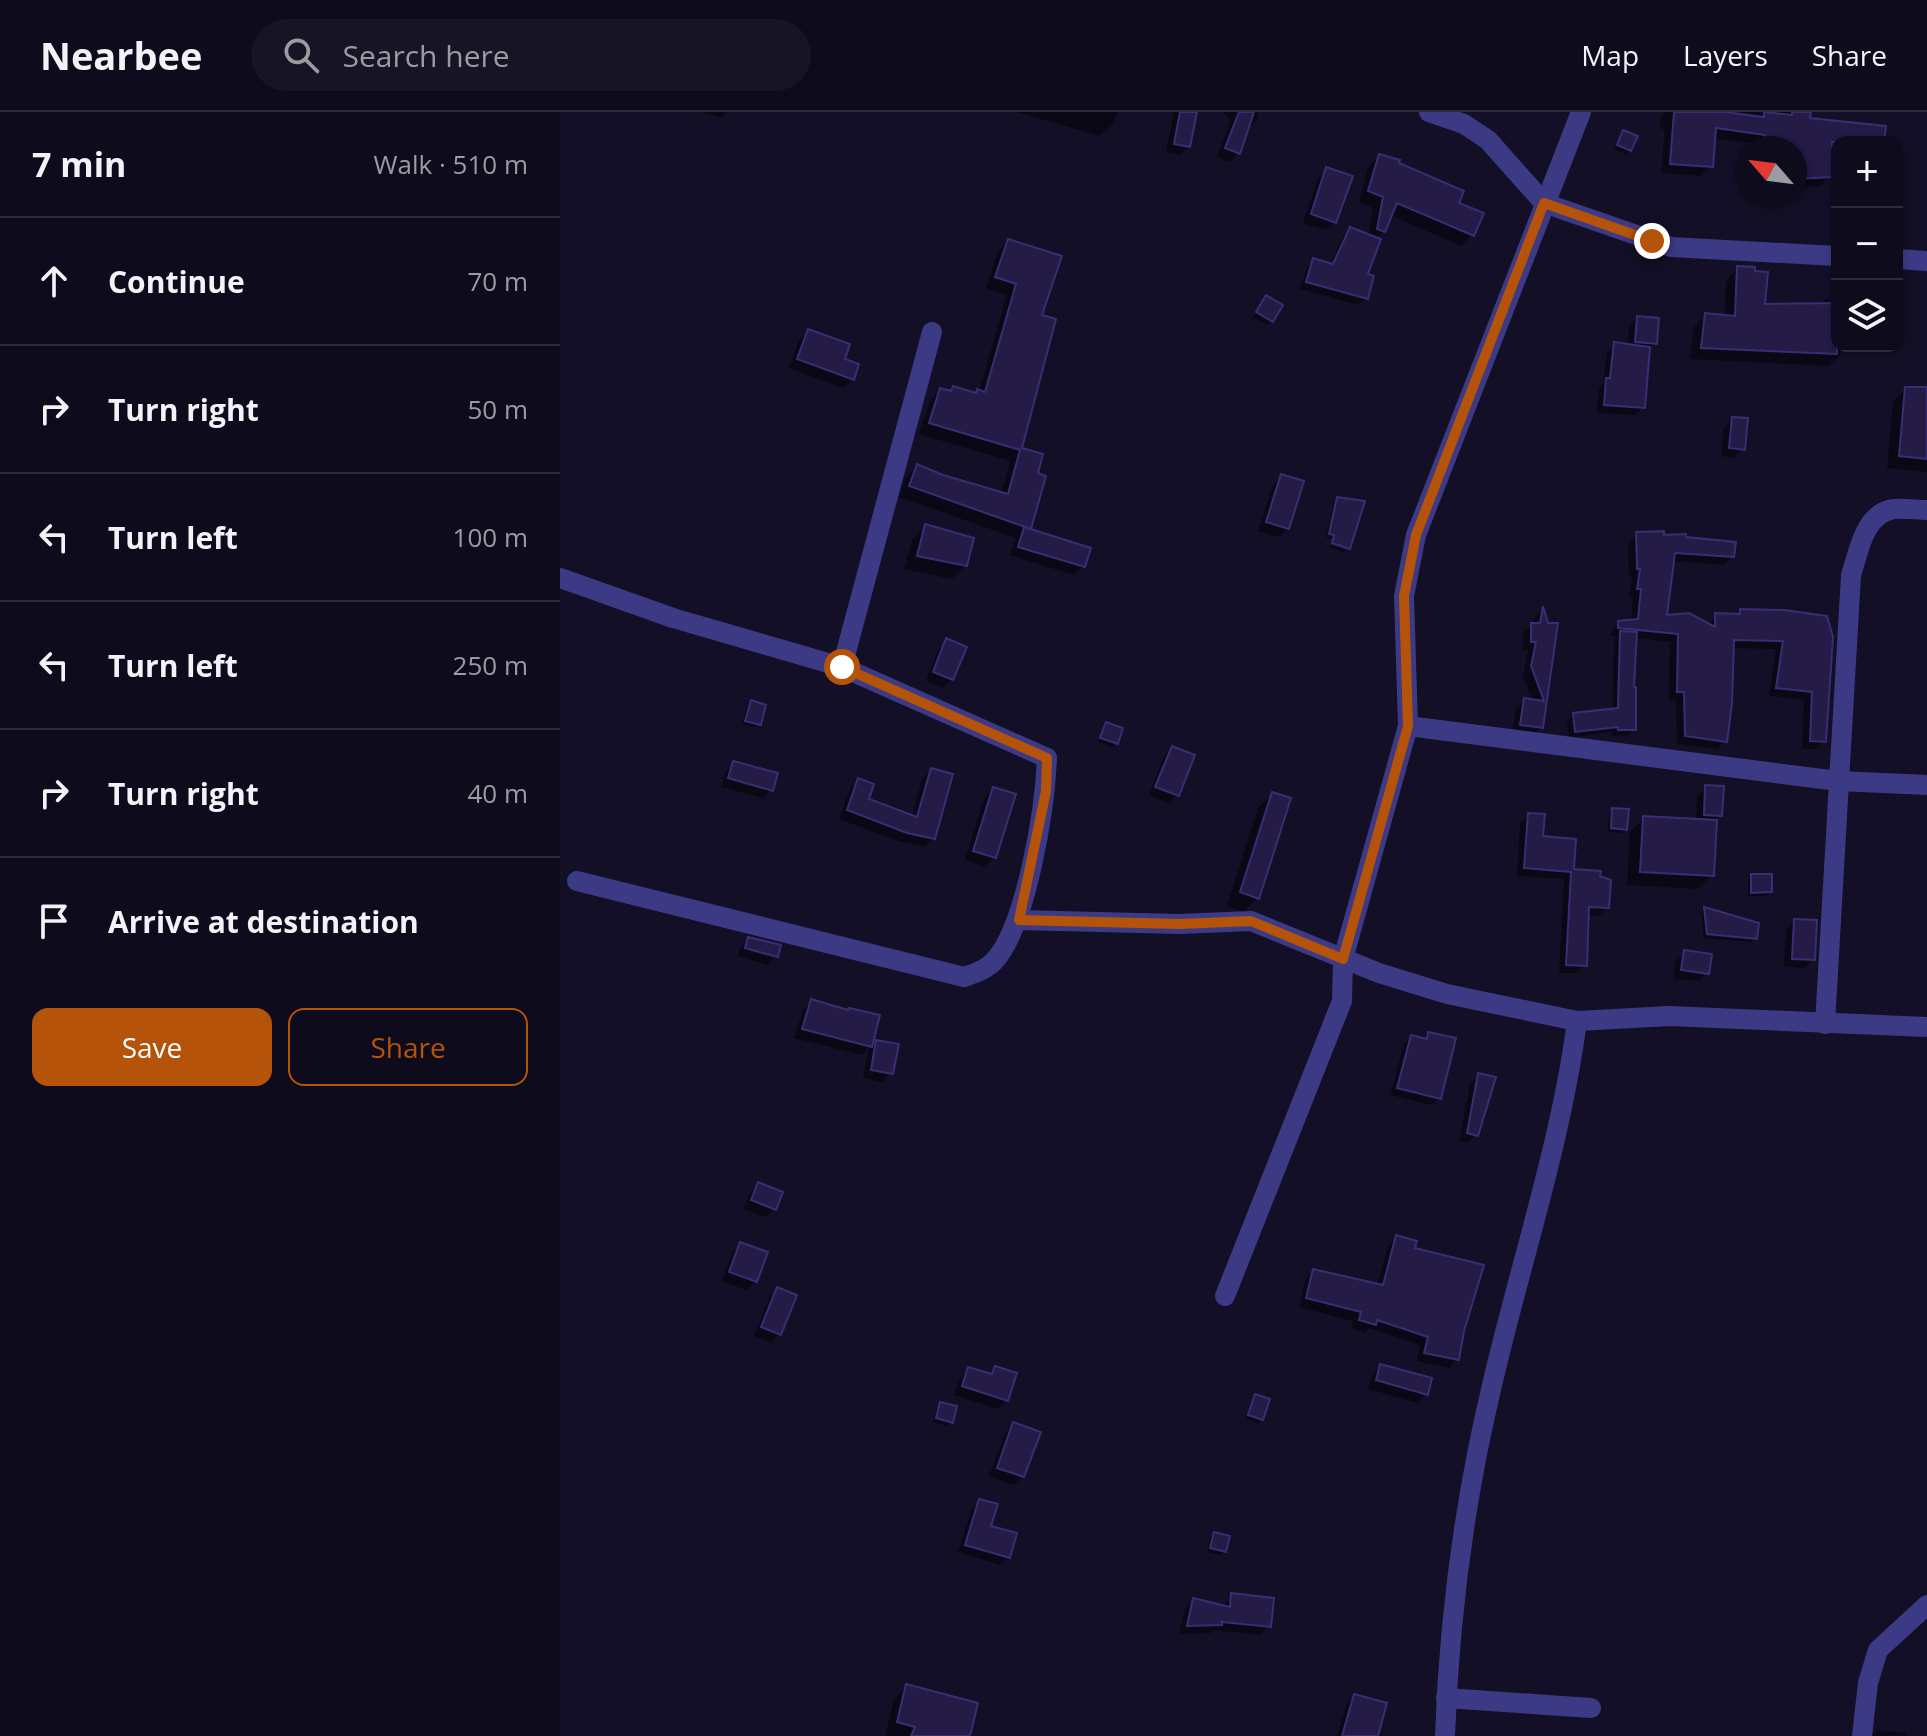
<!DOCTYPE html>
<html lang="en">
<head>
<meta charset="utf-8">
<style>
  body { margin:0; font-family:"Open Sans",sans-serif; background:#171425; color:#f1f3f6 }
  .controls { position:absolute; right:24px; top:24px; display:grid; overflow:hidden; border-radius:16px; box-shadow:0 2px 6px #0004 }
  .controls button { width:72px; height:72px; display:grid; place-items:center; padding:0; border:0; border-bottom:2px solid #2e2b3b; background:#0e0b1c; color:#f1f3f6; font:40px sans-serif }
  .compass { position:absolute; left:1175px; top:24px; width:72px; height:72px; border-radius:50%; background:#0e0b1c; box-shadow:0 2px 6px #0004; rotate:298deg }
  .stop { position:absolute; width:24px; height:24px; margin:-18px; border:6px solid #b45309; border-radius:50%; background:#fff }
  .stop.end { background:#b45309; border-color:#fff; box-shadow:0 2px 8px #0008 }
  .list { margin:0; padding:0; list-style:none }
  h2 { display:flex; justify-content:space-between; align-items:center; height:104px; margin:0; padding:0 32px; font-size:34px }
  h2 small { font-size:26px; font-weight:400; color:#9b9ba3 }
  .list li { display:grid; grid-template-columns:52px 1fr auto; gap:24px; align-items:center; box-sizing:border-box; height:128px; padding:0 32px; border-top:2px solid #2e2b3b }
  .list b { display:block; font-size:30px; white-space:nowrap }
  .list em { font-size:26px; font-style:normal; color:#9b9ba3 }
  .actions { display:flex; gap:16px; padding:24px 32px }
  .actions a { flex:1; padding:18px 0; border:2px solid #b45309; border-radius:16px; text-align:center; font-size:28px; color:#b45309 }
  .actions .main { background:#b45309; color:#fff }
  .icon { flex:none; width:44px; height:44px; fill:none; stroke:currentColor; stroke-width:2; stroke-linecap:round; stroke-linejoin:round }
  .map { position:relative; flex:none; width:1367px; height:1624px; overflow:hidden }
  header { display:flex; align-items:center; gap:48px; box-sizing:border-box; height:112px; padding:0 40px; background:#0e0b1c; border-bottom:2px solid #2e2b3b }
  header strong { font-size:38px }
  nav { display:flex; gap:44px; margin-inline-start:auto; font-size:28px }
  .search { width:560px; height:72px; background:#171425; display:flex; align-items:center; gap:20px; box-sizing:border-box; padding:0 28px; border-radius:44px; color:#9b9ba3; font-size:30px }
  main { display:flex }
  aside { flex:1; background:#0e0b1c }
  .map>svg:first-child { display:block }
  .shadow { fill:#0007; fill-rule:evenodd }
  .building { fill:#241b47; stroke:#3b2d73; stroke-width:2 }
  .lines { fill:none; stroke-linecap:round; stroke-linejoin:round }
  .minor { stroke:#3d3a85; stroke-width:20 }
  .route { stroke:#b45309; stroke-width:10 }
</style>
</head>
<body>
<header>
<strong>Nearbee</strong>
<div class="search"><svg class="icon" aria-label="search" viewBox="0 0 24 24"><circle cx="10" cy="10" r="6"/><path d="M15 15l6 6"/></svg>Search here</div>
<nav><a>Map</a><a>Layers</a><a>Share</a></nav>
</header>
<main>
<aside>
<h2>7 min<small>Walk · 510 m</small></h2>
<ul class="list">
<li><svg class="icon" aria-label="ahead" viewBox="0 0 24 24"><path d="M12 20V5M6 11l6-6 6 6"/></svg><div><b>Continue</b></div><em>70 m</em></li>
<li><svg class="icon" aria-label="right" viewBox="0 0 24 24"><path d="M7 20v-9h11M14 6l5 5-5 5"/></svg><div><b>Turn right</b></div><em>50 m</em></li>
<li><svg class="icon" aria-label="left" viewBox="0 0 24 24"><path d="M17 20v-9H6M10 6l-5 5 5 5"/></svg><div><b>Turn left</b></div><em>100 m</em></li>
<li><svg class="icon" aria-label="left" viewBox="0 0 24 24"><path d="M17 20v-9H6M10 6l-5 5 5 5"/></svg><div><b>Turn left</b></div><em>250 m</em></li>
<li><svg class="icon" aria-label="right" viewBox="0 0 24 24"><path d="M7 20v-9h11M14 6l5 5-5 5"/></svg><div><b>Turn right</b></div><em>40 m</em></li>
<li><svg class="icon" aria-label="arrive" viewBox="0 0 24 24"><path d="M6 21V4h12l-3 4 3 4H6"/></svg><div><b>Arrive at destination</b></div></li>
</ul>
<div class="actions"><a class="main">Save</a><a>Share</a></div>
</aside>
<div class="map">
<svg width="1367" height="1624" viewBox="0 0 1367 1624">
  <rect width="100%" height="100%" fill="#130f26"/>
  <g class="shadow">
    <polygon points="140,0 166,0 162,6"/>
    <polygon points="457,0 557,0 554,11 540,24"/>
    <polygon points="614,0 635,0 629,34 620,43 606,40"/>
    <polygon points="662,0 699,0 697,8 686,17 678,41 670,50 657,45 671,8"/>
    <polygon points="1105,0 1249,0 1248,7 1322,30 1277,30 1277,63 1271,62 1261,74 1235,75 1235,36 1196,36 1196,32 1153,26 1151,54 1141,64 1101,61 1105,17 1100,17 1101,4"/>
    <polygon points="1063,21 1070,38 1066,42 1054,37"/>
    <polygon points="819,44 837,53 896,92 912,123 901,134 830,103 824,119 815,127 805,163 806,186 798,193 740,177 747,155 754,148 770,153 783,125 790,118 808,124 813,96 799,90 808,55"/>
    <polygon points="767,57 775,110 766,118 743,111 758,66"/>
    <polygon points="448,129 480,205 460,338 480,344 467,418 523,454 514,463 450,443 456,426 339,385 346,365 357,355 441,382 450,349 359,322 370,289 381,278 389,281 393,277 414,283 419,280 447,183 426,176 438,140"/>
    <polygon points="1178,156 1203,194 1259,193 1265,187 1277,189 1277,234 1282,234 1281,242 1269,254 1130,247 1134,215 1146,203 1165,205 1166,168"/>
    <polygon points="706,185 720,193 708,213 693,205"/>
    <polygon points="1077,206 1095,231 1088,238 1083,295 1075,303 1037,301 1039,276 1043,272 1047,241 1055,233 1067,234 1069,215"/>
    <polygon points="248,219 283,248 292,267 283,276 229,256 239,228"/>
    <polygon points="1346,277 1367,277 1367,359 1363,360 1327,356 1333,290"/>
    <polygon points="1173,307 1183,337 1174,346 1161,344 1164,316"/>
    <polygon points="721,364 728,416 719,425 698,419 713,373"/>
    <polygon points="778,387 788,435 766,425 774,391"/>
    <polygon points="366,414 406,453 392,467 344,457 352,428"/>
    <polygon points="1077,422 1102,425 1172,444 1164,453 1112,449 1104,505 1148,514 1156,503 1176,504 1181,499 1265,506 1264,629 1256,637 1242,637 1244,588 1209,584 1216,537 1172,536 1165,629 1157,637 1117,632 1116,588 1109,588 1110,530 1075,526 1072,577 1074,617 1068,623 1052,624 1052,620 1009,626 1007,609 1013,603 1053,599 1054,527 1057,525 1051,524 1051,520 1059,511 1071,510 1073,485 1069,485 1072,464 1069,464 1068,431"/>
    <polygon points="770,433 786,438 784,440 769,435"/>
    <polygon points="982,498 987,513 995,513 981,615 973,624 952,621 956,597 965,588 973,590 963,564 968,538 963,538 963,521 973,513 975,505"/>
    <polygon points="387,529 392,567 383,576 366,569 378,538"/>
    <polygon points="191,591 199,612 195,615 182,612 187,594"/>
    <polygon points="546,613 556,631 552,635 538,630"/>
    <polygon points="612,636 617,683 609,691 589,683 604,644"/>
    <polygon points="174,651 211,678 203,686 161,675 165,660"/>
    <polygon points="371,658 373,726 364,735 338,729 279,707 290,677 299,668 306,688 352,705 362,667"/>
    <polygon points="1146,675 1160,703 1155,708 1152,763 1138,777 1067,773 1070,720 1084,706 1136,709 1137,684"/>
    <polygon points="433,677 434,745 425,754 405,748 424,686"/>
    <polygon points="712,682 697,786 684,800 667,794 698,696"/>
    <polygon points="1053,698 1065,717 1061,721 1048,720 1049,702"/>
    <polygon points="968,703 981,726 1047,796 1039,804 1026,803 1025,853 1016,861 999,861 1004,767 957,764 960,711"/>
    <polygon points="1192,764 1210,780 1207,784 1188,784 1188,767"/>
    <polygon points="1144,797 1195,826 1191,830 1144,826 1141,800"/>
    <polygon points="1235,809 1253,847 1244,856 1224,855 1226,818"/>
    <path d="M189,827L219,835L216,844L207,853L178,844L180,836ZM191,835L213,842V846L189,839Z"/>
    <polygon points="1125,840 1147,861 1139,869 1113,867 1116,849"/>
    <polygon points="252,889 287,900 318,905 310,937 317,930 331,961 322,970 303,966 309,935 302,943 234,926 243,898"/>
    <polygon points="869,922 879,986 871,993 830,983 844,932 851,925 863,928"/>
    <polygon points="919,963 916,1022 907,1031 899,1029 910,972"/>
    <polygon points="198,1072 215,1097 206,1105 183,1097 190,1081"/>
    <polygon points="836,1126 853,1137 902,1219 897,1247 889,1256 857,1249 860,1233 809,1216 805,1221 791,1216 793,1209 739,1195 745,1168 753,1159 817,1174 828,1134"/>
    <polygon points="181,1132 195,1169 186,1178 162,1169 172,1141"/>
    <polygon points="218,1177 219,1222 211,1230 194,1224 209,1186"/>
    <polygon points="821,1254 866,1282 857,1291 808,1277 812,1263"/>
    <polygon points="435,1256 446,1288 438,1297 394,1283 400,1266 408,1257 428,1263"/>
    <polygon points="695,1284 702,1307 698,1311 686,1307"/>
    <polygon points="381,1292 391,1310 387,1314 373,1310 377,1296"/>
    <polygon points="454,1312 463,1364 454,1373 429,1364 445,1321"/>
    <polygon points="420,1389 428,1415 448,1445 440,1453 398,1440 412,1397"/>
    <polygon points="654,1422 665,1439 661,1443 647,1440 650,1426"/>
    <polygon points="672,1484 709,1514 700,1523 655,1518 651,1521 619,1522 625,1497 634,1488 663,1495"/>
    <polygon points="347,1574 407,1624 325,1624 334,1587"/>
    <polygon points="795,1584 816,1624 777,1624 786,1593"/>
    <polygon points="1317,1618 1347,1621 1346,1624 1311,1624"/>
  </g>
  <g class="building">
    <polygon points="620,0 637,0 630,35 614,32"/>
    <polygon points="679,0 694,0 680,42 665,36"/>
    <polygon points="1114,0 1165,0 1204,5 1204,0 1232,3 1232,0 1251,0 1250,6 1326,14 1324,30 1272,30 1273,65 1235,67 1235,36 1204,36 1205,23 1156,16 1153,55 1110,52"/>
    <polygon points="1063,18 1078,24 1071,39 1057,33"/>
    <polygon points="819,42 840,48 839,51 904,79 899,91 924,101 914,124 837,91 825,120 817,117 823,85 808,79"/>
    <polygon points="766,55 793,64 776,111 751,102"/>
    <polygon points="790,115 821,127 808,162 814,164 808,187 746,170 753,146 773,152"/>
    <polygon points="448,127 502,144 482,203 496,207 462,336 483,342 478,361 486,364 471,417 349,374 357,352 383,363 448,382 460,338 369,311 380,276 391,279 393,274 416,281 417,277 425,280 456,172 435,165"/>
    <polygon points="1177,154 1195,155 1195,159 1208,160 1205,192 1277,191 1277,242 1141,236 1145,201 1175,204"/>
    <polygon points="706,183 723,193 713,210 696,200"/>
    <polygon points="1077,204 1099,206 1097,232 1075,230"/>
    <polygon points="248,217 290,232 285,247 299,252 294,268 237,247"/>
    <polygon points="1054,230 1090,235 1085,296 1044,293 1046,266 1050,266"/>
    <polygon points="1345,275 1367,275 1367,347 1339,344"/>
    <polygon points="1172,305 1188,306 1185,338 1169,336"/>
    <polygon points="721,362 744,369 729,417 706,410"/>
    <polygon points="777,385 805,389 790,437 772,431 774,423 769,422"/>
    <polygon points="365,412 414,426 407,454 357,444"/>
    <polygon points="464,415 531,436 525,455 458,435"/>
    <polygon points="1104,419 1104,423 1126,422 1126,425 1176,430 1174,445 1115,441 1107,503 1129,501 1155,515 1155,501 1180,502 1180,497 1224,498 1267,504 1273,525 1266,630 1250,629 1252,580 1216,576 1223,529 1174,528 1172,592 1167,630 1125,624 1124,580 1117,580 1118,522 1058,516 1058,509 1078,507 1081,477 1077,477 1080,457 1077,457 1076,420"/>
    <polygon points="983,494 988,511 998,511 983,616 960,613 964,586 984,589 971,554 976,530 971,530 971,511 980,511"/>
    <polygon points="1060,519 1077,520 1074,575 1076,575 1076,618 1058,618 1058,615 1015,620 1013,601 1058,596"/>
    <polygon points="386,526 407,535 393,568 373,560"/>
    <polygon points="191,588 206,593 201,613 185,609"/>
    <polygon points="546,610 563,616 558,632 540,626"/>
    <polygon points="612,634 635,643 619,684 595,675"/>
    <polygon points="173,649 218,661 213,679 168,666"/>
    <polygon points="371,656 393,662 375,727 347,721 287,698 298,666 314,672 309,687 357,705"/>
    <polygon points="1145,673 1164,674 1162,704 1144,703"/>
    <polygon points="433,675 456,682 436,746 413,739"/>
    <polygon points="712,680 731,686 699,787 680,780"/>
    <polygon points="1052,696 1069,697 1067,718 1051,716"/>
    <polygon points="968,701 985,702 983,724 1016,727 1014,757 1041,759 1040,764 1051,768 1049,796 1029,795 1027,854 1006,853 1011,760 964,756"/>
    <polygon points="1083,704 1157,708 1154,764 1080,760"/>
    <polygon points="1191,762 1212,762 1212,780 1191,781"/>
    <polygon points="1144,795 1199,811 1197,827 1147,822"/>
    <polygon points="1234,807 1257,808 1255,848 1232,847"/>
    <polygon points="188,825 221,833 218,845 185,836"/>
    <polygon points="1124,838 1152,842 1149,862 1121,858"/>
    <polygon points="251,887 288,898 289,896 320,903 312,935 242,917"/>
    <polygon points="868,920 896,926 881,987 837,976 851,923 867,927"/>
    <polygon points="316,928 339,932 333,962 311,958"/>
    <polygon points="918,961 936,965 918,1024 907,1021"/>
    <polygon points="198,1070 223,1080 216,1098 191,1088"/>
    <polygon points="836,1123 857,1129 855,1136 924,1153 904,1219 899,1248 864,1241 868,1225 817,1208 816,1213 799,1208 801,1200 746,1186 753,1157 823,1173"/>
    <polygon points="180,1130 208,1140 197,1170 169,1160"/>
    <polygon points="217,1175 237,1183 221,1223 201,1215"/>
    <polygon points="820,1252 872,1266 868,1283 816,1268"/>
    <polygon points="435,1254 457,1261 448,1289 402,1274 408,1255 432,1262"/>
    <polygon points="695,1282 710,1287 703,1308 688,1303"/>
    <polygon points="380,1290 397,1294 393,1311 376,1306"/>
    <polygon points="453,1310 481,1320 464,1365 437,1356"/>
    <polygon points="419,1387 438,1392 431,1414 457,1421 450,1446 405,1433"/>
    <polygon points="654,1420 670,1424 666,1440 650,1436"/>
    <polygon points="671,1481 714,1486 711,1515 662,1510 662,1513 627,1514 633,1486 670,1495"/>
    <polygon points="346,1572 418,1591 410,1624 351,1624 355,1615 337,1610"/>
    <polygon points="794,1582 827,1591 818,1624 782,1624"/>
  </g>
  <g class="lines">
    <g class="minor">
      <polyline points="869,0 904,12 928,28 984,91 1111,135 1277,144"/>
      <polyline points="1337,147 1367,149"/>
      <path d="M0,466L113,506L282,555L487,646C485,696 467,810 436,847C428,857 415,861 404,865L17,769"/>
      <polyline points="282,555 372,220"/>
      <polyline points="848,614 1278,669 1367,673"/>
      <polyline points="459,808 619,812 691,809 819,861 887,882 1017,909 1110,904 1367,915"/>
      <path d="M1265,912L1291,463C1299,439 1304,401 1334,397C1345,396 1357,398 1367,398"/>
      <polyline points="665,1184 782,889 783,847 848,614 844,484 856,423 1021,0"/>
      <polyline points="886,1586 1031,1596"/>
      <path d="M885,1624C889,1505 905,1385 933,1269C961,1149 1001,1031 1017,909"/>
      <polyline points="1302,1624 1308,1571 1318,1538 1367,1493"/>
    </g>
  </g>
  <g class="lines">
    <polyline class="route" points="282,555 487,646 486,679 459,808 619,812 691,809 783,847 848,614 844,484 856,423 984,91 1092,129"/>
  </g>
</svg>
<div class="controls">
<button>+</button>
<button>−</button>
<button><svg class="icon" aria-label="layers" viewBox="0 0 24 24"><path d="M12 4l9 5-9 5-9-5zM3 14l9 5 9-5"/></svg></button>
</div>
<svg class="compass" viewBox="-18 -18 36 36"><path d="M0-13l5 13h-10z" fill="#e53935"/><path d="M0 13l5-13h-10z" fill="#9b9ba3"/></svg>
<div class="stop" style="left:282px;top:555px"></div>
<div class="stop end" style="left:1092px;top:129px"></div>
</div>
</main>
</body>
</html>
